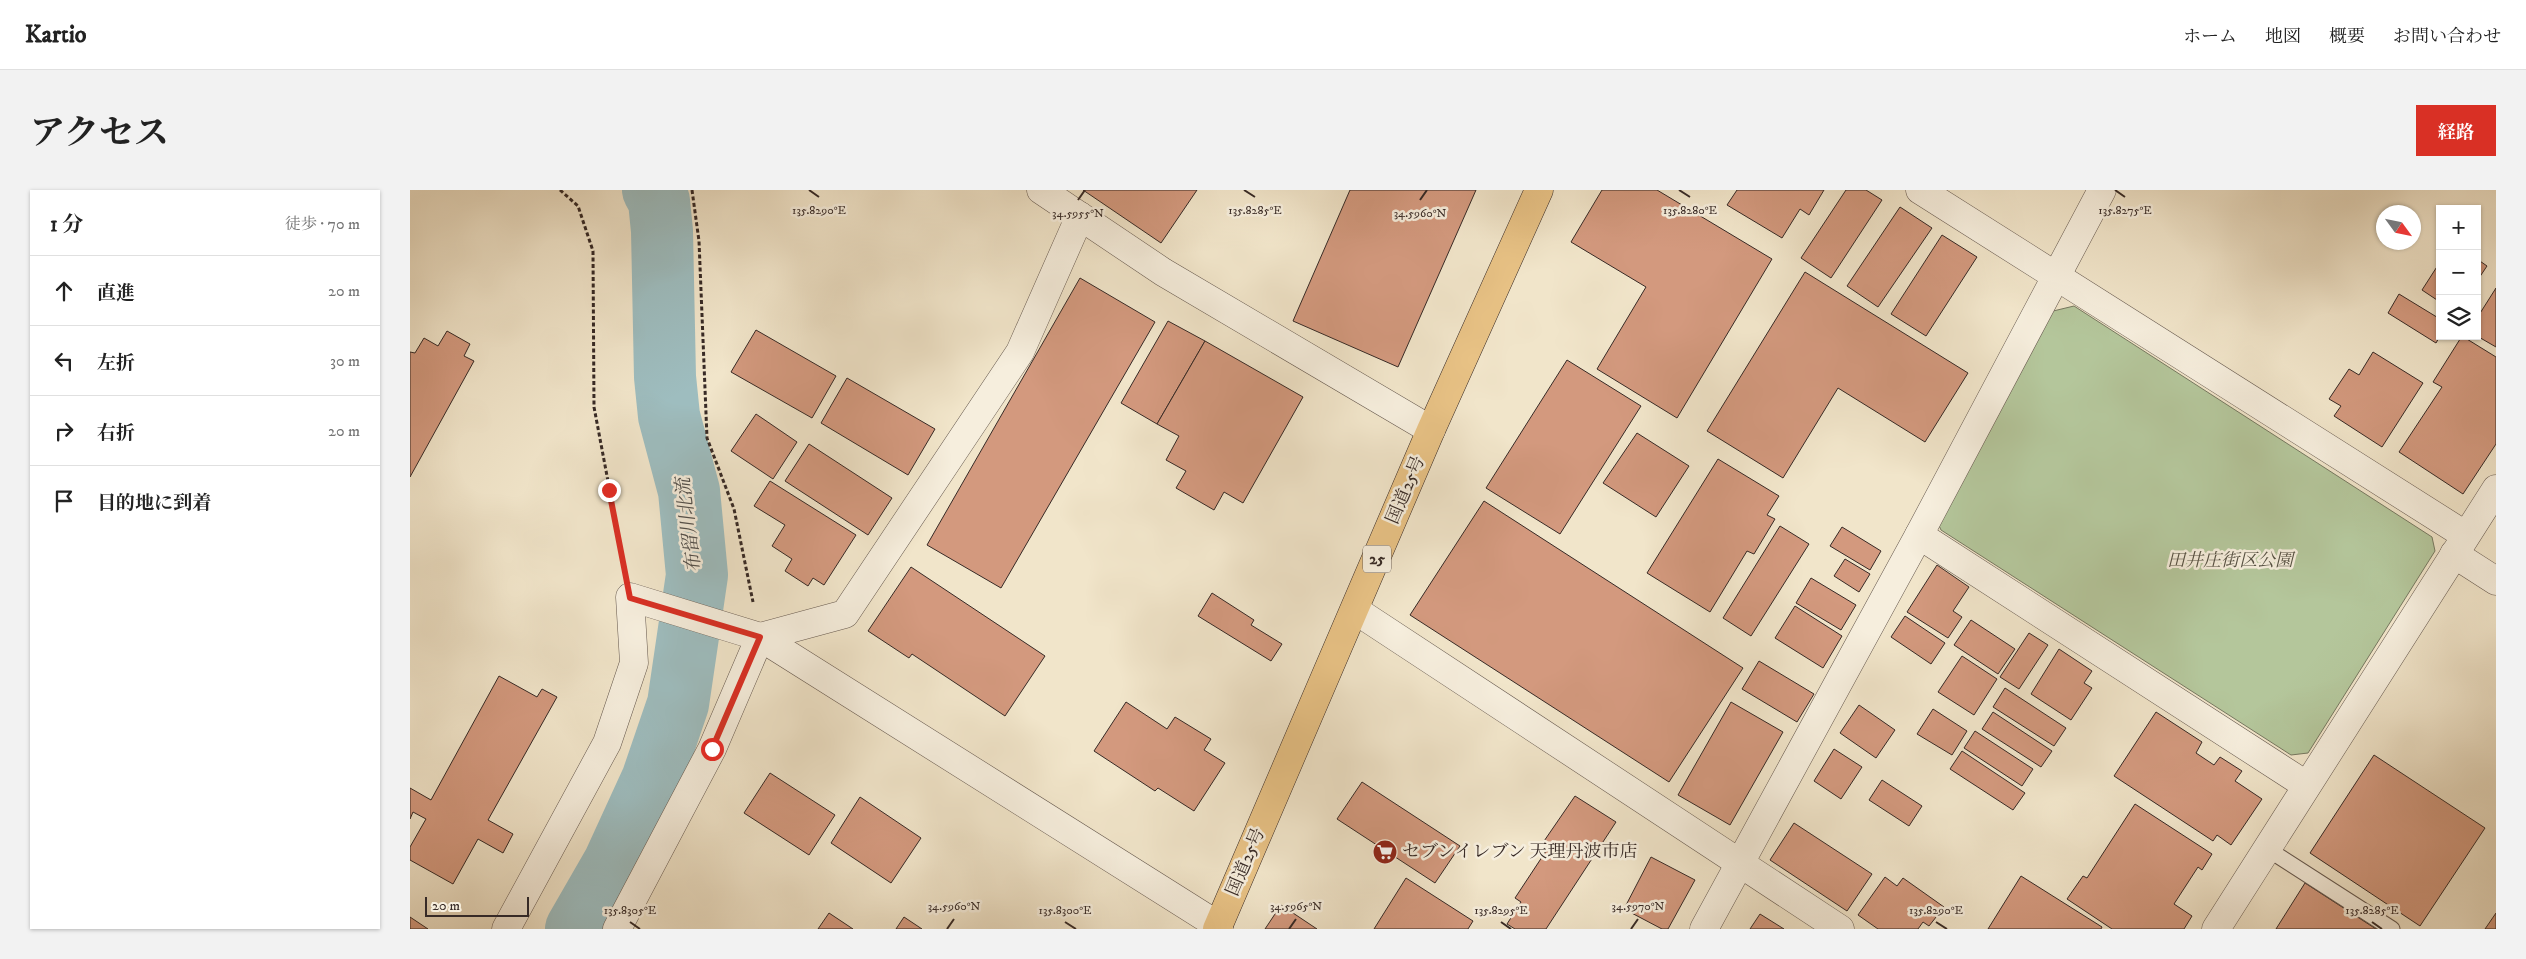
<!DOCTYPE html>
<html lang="ja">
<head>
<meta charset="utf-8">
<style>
  body { margin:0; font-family:"IM FELL DW Pica","Noto Serif JP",serif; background:#f2f2f2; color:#222 }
  .controls { position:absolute; right:15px; top:15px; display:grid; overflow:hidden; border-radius:0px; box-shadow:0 1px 4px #0004 }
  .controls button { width:45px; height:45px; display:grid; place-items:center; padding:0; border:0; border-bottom:1px solid #e0e0e0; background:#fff; color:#222; font:25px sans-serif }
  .compass { position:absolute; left:1966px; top:15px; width:45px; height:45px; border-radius:50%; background:#fff; box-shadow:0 1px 4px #0004; rotate:123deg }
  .scale { position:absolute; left:15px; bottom:12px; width:104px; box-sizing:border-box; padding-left:5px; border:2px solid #372a26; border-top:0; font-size:14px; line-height:18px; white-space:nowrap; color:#372a26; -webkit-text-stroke:4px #f6eedd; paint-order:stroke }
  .stop { position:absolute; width:15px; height:15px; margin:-11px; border:4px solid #d93025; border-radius:50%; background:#fff }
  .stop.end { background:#d93025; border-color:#fff; box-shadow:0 1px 5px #0008 }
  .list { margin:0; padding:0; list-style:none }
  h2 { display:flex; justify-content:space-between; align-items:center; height:65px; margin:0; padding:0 20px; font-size:21px }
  h2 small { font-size:16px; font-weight:400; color:#767676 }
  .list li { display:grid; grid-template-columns:32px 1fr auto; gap:15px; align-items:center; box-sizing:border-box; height:70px; padding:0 20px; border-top:1px solid #e0e0e0 }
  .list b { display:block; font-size:19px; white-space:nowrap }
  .list em { font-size:16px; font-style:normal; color:#767676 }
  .icon { flex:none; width:28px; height:28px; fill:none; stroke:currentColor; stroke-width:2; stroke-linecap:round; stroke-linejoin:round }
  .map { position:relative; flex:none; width:2086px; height:739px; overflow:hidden; border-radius:0px }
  header { display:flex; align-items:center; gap:30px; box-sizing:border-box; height:70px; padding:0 25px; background:#fff; border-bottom:1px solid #e0e0e0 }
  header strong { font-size:24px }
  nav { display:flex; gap:28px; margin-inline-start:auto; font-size:18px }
  .intro { display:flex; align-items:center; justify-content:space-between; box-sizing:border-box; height:120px; padding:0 30px }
  h1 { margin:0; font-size:35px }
  .button { padding:12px 22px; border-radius:0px; background:#d93025; color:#fff; font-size:18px; font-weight:700 }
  main { display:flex; gap:30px; padding:0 30px }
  aside { flex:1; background:#fff; border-radius:0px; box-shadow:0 1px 4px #0004 }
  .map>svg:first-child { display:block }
  .green { fill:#b4c69b; stroke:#767860 }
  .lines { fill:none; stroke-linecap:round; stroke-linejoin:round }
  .river { stroke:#9ebdbf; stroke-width:62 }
  .building { fill:#d3997e; stroke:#372a26 }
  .lane-casing { stroke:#66594f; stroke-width:17 }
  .street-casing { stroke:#66594f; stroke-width:29 }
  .highway-casing { stroke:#372a26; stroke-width:29 }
  .path { stroke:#372a26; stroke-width:3; stroke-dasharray:4 2.5; stroke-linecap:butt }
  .lane { stroke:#f6eedd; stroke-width:15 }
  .street { stroke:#f6eedd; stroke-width:28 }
  .highway { stroke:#e8c285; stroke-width:28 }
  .route { stroke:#d93025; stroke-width:6 }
  .ticks { fill:none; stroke:#372a26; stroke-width:2 }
  .labels { text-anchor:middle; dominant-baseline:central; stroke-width:5; stroke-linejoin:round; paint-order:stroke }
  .shield { fill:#f6eedd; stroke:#70655d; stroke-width:1 }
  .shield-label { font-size:16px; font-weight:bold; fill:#372a26 }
  .street-label { font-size:18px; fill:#372a26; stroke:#f6eedd }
  .park-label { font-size:18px; font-style:italic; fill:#565143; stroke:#f6eedd }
  .poi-label { font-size:18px; fill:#372a26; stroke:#f6eedd; text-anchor:start }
  .water-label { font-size:19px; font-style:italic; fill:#514f4c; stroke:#f6eedd }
  .ticks-label { font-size:12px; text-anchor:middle; fill:#372a26; stroke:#f6eedd; stroke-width:5; stroke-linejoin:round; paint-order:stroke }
</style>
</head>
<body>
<header>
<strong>Kartio</strong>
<nav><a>ホーム</a><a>地図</a><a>概要</a><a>お問い合わせ</a></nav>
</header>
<div class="intro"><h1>アクセス</h1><a class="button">経路</a></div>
<main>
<aside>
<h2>1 分<small>徒歩 · 70 m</small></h2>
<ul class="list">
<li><svg class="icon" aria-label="ahead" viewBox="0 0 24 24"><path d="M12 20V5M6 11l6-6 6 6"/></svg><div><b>直進</b></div><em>20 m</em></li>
<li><svg class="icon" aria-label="left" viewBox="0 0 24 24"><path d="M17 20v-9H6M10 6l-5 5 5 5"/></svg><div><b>左折</b></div><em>30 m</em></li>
<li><svg class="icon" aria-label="right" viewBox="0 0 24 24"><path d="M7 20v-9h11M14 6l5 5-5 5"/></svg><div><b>右折</b></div><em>20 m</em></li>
<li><svg class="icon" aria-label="arrive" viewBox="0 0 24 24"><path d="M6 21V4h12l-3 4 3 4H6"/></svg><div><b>目的地に到着</b></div></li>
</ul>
</aside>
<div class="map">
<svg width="2086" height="739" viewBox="0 0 2086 739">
  <rect width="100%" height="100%" fill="#f1e5ca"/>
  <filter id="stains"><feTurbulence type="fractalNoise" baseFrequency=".004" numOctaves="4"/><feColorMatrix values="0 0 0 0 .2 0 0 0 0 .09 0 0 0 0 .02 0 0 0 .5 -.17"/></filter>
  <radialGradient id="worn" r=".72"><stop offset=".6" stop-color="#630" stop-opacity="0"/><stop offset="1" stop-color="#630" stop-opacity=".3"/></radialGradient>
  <polygon class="green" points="1664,116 2022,347 2025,361 1898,563 1881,565 1531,340 1527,331 1639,122"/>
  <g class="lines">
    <polyline class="river" points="166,739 204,673 242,590 268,514 287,385 279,301 259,226 255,187 252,41 249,11 243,0"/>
  </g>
  <g class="building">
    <polygon points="673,0 787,0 751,53"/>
    <polygon points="940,0 1066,0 988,177 883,131"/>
    <polygon points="1192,0 1247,0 1362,69 1267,228 1187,179 1236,97 1161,52"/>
    <polygon points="1327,0 1414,0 1399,25 1390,19 1372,48 1317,15"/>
    <polygon points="1436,0 1456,0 1472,10 1421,88 1391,68"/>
    <polygon points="1490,17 1522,38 1468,117 1437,96"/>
    <polygon points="1532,45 1567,67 1516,146 1481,124"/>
    <polygon points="2067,69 2077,76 2067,91"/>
    <polygon points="2030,72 2030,112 2012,100"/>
    <polygon points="1395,82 1558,183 1515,252 1428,198 1373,288 1297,241"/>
    <polygon points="670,88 745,132 591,398 517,355"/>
    <polygon points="2086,98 2086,157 2067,146 2067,128"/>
    <polygon points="1989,104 2030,129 2030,146 2026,153 1978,123"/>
    <polygon points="758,131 795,151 747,234 711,213"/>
    <polygon points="346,140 426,186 402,228 321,182"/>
    <polygon points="37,141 60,154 54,166 64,171 0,287 0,162 5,163 14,148 28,156"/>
    <polygon points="2052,146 2086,167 2086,254 2053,304 1989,262 2032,197 2023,192"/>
    <polygon points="795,151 893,207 833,313 814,302 804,320 766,298 776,281 756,270 769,246 747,234"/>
    <polygon points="1963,162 2013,193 1972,257 1924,226 1931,216 1919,209 1939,179 1949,185"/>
    <polygon points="1157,170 1231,216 1150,344 1076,298"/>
    <polygon points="437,188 525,239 498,285 411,233"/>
    <polygon points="346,224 387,252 363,289 321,261"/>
    <polygon points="1227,243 1279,276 1246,327 1193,293"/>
    <polygon points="399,254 482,308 458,345 375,291"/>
    <polygon points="1308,269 1369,306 1357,325 1365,329 1344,364 1337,361 1300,422 1237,383"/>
    <polygon points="360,291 446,345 414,395 403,388 398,396 375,381 382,369 362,356 375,335 344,316"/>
    <polygon points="1074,311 1333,478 1259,592 1000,425"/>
    <polygon points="1370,336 1399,354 1341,446 1313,428"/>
    <polygon points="1432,337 1471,361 1460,380 1420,356"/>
    <polygon points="1435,369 1460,384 1449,402 1424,386"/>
    <polygon points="1527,375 1559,397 1543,421 1552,427 1538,448 1497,422"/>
    <polygon points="501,377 635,466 595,526 502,464 499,468 458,441"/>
    <polygon points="1401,388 1446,415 1431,440 1386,413"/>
    <polygon points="802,403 844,430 841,435 872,454 861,471 788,426"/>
    <polygon points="1385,416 1432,446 1413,478 1365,448"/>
    <polygon points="1495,426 1535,453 1521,474 1481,447"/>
    <polygon points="1561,430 1605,459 1588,484 1544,455"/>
    <polygon points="1619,443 1638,455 1609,499 1590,487"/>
    <polygon points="1649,459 1682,481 1674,493 1682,498 1661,530 1621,504"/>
    <polygon points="1552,466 1587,489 1564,525 1528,502"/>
    <polygon points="1349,471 1404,504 1387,532 1332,499"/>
    <polygon points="89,486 127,507 132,499 147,507 78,630 103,644 93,663 68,649 43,694 0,670 0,657 16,629 3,622 0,629 0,598 21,610"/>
    <polygon points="1595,498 1656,538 1644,556 1583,517"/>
    <polygon points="716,512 757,539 765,527 801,549 794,560 815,573 784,621 748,598 745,601 684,561"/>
    <polygon points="1321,512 1373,542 1320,635 1268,605"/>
    <polygon points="1449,515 1485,540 1466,568 1430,543"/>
    <polygon points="1523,519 1557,541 1542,565 1507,544"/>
    <polygon points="1583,522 1642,561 1631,577 1572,539"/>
    <polygon points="1746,522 1792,552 1786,563 1804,575 1810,567 1832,581 1825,591 1852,609 1821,655 1807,645 1803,651 1704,586"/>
    <polygon points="1565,541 1623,579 1612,596 1554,558"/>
    <polygon points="1424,559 1452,577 1431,609 1404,591"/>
    <polygon points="1552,561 1615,603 1603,620 1540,579"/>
    <polygon points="1964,565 2075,638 2010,736 1900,663"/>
    <polygon points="360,583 425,625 399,665 334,623"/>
    <polygon points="1472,590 1512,616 1499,636 1459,610"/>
    <polygon points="952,592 1050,656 1025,693 927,629"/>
    <polygon points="1165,606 1206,632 1136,739 1105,739 1097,734 1111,712 1105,708 1138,658 1132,654"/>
    <polygon points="450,607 511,648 481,693 421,653"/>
    <polygon points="1725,614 1802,664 1792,680 1788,677 1764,714 1782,726 1774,739 1702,739 1657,709 1673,686 1677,688"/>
    <polygon points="1384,633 1462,684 1437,721 1360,670"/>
    <polygon points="1241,667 1285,690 1258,739 1252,739 1214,719"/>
    <polygon points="1611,686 1692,737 1691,739 1578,739"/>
    <polygon points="1475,687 1487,696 1493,688 1534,717 1519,736 1513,732 1508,739 1468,739 1448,725"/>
    <polygon points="996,688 1063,731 1058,739 964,739"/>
    <polygon points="1895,693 1966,739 1866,739"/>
    <polygon points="871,715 907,739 855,739"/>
    <polygon points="419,723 443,739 408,739"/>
    <polygon points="2086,723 2086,739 2075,739"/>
    <polygon points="1350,724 1374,739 1340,739"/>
    <polygon points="0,727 18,739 0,739"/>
    <polygon points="494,727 512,739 486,739"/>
  </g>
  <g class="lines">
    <defs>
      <polyline id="lane" points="1856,658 1982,739"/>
      <g id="street">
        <polyline points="631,0 753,82 1021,240"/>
        <polyline points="1510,0 2055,345"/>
        <polyline points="1509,345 1896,595"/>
        <polyline points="2044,364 2086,391"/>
        <polyline points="945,420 1430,739"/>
        <polyline points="96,739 197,553 224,473 220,407 350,447 809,736"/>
        <polyline points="207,739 302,559 350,447 435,424 610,162 670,26"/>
        <polyline points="1294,739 1509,345 1692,0"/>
        <polyline points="1806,739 2086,299"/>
      </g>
      <polyline id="highway" points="807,739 1021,240 1129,0"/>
    </defs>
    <use href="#lane" class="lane-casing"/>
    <use href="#street" class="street-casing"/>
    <use href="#highway" class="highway-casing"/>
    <g class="path">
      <polyline points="150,0 168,16 183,61 184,217 214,376"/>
      <polyline points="282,0 289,51 297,248 324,319 343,412"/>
    </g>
    <use href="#lane" class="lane"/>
    <use href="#street" class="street"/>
    <use href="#highway" class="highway"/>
  </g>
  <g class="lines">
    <polyline class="route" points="199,300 220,408 350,447 302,559"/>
  </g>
  <path class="ticks" d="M399,0L409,7M834,0L845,7M1269,0L1280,7M1705,0L1715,7M668,10L675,0M1010,10L1017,0M220,732L230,739M655,732L666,739M1091,732L1101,739M1526,732L1537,739M1962,732L1972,739M537,739L544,729M879,739L886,729M1221,739L1228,729"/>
  <defs>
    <symbol id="supermarket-disc" viewBox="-11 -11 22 22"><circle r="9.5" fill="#8f2418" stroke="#f6eedd"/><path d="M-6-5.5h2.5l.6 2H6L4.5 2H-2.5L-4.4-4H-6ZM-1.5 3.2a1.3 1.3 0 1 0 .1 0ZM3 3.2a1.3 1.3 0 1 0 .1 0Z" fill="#fff"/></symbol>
  </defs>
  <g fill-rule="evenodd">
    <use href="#supermarket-disc" x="961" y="648" width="28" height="28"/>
  </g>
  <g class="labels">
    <rect class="shield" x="953" y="355.5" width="28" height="27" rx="4"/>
    <g class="shield-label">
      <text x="967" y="369">25</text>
    </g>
    <g class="street-label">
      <text transform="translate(996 300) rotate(-67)">国道25号</text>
      <text transform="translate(836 672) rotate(-67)">国道25号</text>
    </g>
    <g class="park-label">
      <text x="1820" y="371">田井庄街区公園</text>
    </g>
    <g class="poi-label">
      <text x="992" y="662">セブンイレブン 天理丹波市店</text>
    </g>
    <g class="water-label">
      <text transform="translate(279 335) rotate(-97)">布留川北流</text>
    </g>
  </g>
  <g class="ticks-label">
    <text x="1280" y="24">135.8280°E</text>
    <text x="1715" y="24">135.8275°E</text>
    <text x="409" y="24">135.8290°E</text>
    <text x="845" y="24">135.8285°E</text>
    <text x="668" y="27">34.5955°N</text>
    <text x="1010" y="27">34.5960°N</text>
    <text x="544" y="720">34.5960°N</text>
    <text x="886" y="720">34.5965°N</text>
    <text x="1228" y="720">34.5970°N</text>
    <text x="220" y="724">135.8305°E</text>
    <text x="655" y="724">135.8300°E</text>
    <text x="1091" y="724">135.8295°E</text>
    <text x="1526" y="724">135.8290°E</text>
    <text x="1962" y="724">135.8285°E</text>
  </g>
  <rect width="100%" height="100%" filter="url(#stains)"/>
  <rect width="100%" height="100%" fill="url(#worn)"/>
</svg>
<div class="controls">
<button>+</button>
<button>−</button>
<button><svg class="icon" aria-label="layers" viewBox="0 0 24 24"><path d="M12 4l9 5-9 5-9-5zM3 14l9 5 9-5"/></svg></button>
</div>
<svg class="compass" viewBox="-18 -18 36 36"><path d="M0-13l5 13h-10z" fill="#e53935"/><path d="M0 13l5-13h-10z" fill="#767676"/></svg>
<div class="scale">20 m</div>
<div class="stop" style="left:302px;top:559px"></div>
<div class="stop end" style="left:199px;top:300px"></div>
</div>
</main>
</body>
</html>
